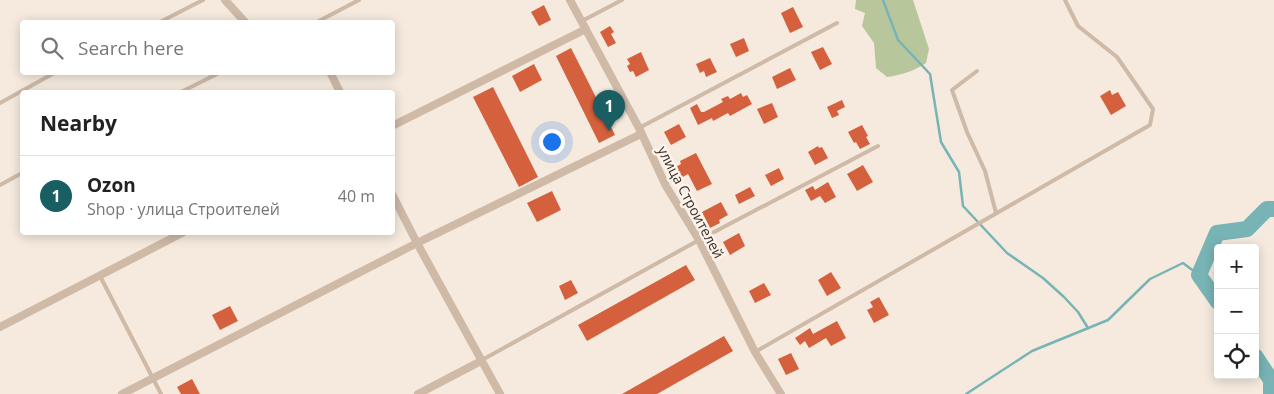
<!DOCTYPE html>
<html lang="en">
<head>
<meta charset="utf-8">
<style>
  body { margin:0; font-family:"Open Sans",sans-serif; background:#f6f6f6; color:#222 }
  .controls { position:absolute; right:15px; bottom:15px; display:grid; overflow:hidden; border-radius:5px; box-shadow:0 2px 12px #0003 }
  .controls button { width:45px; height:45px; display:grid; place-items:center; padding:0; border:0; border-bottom:1px solid #e0e0e0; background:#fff; color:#222; font:25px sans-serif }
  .you { position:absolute; left:551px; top:141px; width:18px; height:18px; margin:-12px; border:4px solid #fff; border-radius:50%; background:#1a73e8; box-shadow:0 0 0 8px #1a73e833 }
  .badge { display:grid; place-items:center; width:32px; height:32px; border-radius:50%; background:#185e62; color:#fff; font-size:16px; font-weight:700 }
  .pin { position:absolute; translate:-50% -41px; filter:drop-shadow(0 1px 2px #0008) }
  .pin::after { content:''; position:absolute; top:26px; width:18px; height:15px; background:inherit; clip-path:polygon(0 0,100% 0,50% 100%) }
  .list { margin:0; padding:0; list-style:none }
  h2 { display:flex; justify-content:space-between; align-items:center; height:65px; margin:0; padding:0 20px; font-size:21px }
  h2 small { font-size:16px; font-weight:400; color:#767676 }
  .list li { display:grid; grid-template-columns:32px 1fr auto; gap:15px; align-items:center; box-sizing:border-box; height:80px; padding:0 20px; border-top:1px solid #e0e0e0 }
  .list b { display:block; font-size:19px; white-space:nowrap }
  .list p { margin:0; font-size:16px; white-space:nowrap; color:#767676 }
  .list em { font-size:16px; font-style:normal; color:#767676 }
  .icon { flex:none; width:28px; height:28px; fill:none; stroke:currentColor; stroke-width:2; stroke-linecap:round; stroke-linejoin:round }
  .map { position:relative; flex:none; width:1274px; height:394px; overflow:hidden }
  .search { position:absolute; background:#fff; box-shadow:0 2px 12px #0003; left:20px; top:20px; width:375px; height:55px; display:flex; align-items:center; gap:12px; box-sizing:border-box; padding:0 18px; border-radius:5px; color:#767676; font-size:19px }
  .panel { position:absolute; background:#fff; box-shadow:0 2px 12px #0003; left:20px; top:90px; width:375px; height:145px; border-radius:5px }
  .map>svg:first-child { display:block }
  .green { fill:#b8c79b }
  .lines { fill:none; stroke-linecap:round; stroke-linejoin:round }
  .stream { stroke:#78b4b6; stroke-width:2.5 }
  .river { stroke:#78b4b6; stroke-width:16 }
  .building { fill:#d4603d }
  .service { stroke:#cfb9a7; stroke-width:4 }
  .minor { stroke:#cfb9a7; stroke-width:8 }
  .labels { text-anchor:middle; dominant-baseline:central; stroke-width:5; stroke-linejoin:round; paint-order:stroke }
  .street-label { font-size:14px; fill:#3b2e28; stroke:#fcf4eb }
</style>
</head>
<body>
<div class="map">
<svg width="1274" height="394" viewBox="0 0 1274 394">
  <rect width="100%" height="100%" fill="#f5eadd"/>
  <path class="green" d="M856,0H913L929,49L926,63C914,71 902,75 887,77L876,68L874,43L862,26L865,13L855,9Z"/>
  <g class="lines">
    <g class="stream">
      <polyline points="883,0 898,40 930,74 941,142 959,172 963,206 1007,253 1043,278 1064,297 1078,312 1088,328"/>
      <polyline points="966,394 1032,351 1108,320 1150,279 1183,263 1199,275"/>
    </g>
    <g class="river">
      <polyline points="1218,302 1199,275 1217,233 1247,229 1267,209 1274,209"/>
      <polyline points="1255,356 1271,380 1271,394"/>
    </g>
  </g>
  <g class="building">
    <polygon points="544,5 551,20 539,26 531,12"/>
    <polygon points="793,7 803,27 790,33 781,13"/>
    <polygon points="610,26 614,32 611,34 616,43 608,47 600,32"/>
    <polygon points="744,38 749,51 736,57 730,44"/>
    <polygon points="823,47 832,64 820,70 811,52"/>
    <polygon points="571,48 615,135 599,143 556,56"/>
    <polygon points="641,52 649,70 636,77 633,71 630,72 627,66 630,64 627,59"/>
    <polygon points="710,58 717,72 706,77 704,71 700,73 696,64"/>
    <polygon points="534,64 542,80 520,92 512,76"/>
    <polygon points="790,68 796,80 777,89 772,77"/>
    <polygon points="493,87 538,177 519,187 473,97"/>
    <polygon points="1110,90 1112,95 1118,92 1126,106 1111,115 1100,96"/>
    <polygon points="741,93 743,97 747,95 752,104 730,116 728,113 713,121 712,118 698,125 690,108 697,104 701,112 704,112 723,102 721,99 728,96 730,99"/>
    <polygon points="842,100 845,107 837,111 839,115 832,118 827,107"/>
    <polygon points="772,103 778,117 764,124 757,109"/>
    <polygon points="679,124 686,137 671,145 664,132"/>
    <polygon points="862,125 868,136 866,137 870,144 860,149 856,142 854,143 848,132"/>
    <polygon points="818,146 819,148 822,147 828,158 815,165 808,152"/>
    <polygon points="696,153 712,184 697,191 688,174 681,178 676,167 681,164 680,161"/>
    <polygon points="863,165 873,182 857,191 847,174"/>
    <polygon points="779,168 784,179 771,186 765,175"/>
    <polygon points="828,182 836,197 825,203 820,196 811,201 805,190 813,186 815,190"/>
    <polygon points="750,187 755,196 739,204 735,195"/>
    <polygon points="552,191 561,210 537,222 527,203"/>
    <polygon points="721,202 728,215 719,220 720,223 710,228 702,212"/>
    <polygon points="739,233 745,246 730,255 723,242"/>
    <polygon points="686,265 695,280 587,341 578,325"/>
    <polygon points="831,272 841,288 827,296 818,280"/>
    <polygon points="571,280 578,293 565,300 559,286"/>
    <polygon points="764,283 771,295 755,303 749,291"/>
    <polygon points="879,297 889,315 874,323 867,310 873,307 870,302"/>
    <polygon points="230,306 238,321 220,330 212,315"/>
    <polygon points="837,321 846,338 831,346 826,338 809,348 805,341 800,345 795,338 810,328 813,334"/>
    <polygon points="724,336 733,351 657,394 622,394"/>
    <polygon points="791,353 799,369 786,375 778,359"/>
    <polygon points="192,379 200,394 181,394 177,387"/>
  </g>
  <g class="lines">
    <g class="service">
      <polyline points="582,21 622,0"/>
      <polyline points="160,22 203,0"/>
      <polyline points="317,22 359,0"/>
      <polyline points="977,71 952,90 967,132 985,171 996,213"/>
      <polyline points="181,92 221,72"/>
      <polyline points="0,103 56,72"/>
      <polyline points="639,128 837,23"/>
      <polyline points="0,185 22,173"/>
      <polyline points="100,276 161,394"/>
      <polyline points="755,352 1150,125 1153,109 1117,57 1078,26 1065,0"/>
      <polyline points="482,360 699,240 878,146"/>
    </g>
    <g class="minor">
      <polyline points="225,0 245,22"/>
      <polyline points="570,0 639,128 666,186 699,240 755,352 781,394"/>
      <polyline points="330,72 340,92"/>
      <polyline points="392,126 586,29"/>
      <polyline points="392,194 417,243 500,394"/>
      <polyline points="0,327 184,232"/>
      <polyline points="122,394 417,243 641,134"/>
      <polyline points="418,394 481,361"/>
    </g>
  </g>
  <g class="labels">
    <g class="street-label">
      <text transform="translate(691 202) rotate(62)">улица Строителей</text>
    </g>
  </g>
</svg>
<div class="controls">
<button>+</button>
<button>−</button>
<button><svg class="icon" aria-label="locate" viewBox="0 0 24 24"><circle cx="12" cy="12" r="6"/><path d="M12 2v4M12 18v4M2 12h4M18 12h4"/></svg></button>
</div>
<div class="you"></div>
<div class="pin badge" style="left:609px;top:131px">1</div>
<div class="search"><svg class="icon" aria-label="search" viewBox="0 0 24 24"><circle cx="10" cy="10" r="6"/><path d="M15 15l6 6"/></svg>Search here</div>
<section class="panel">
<h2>Nearby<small></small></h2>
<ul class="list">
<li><span class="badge">1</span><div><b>Ozon</b><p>Shop · улица Строителей</p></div><em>40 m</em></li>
</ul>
</section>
</div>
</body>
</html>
